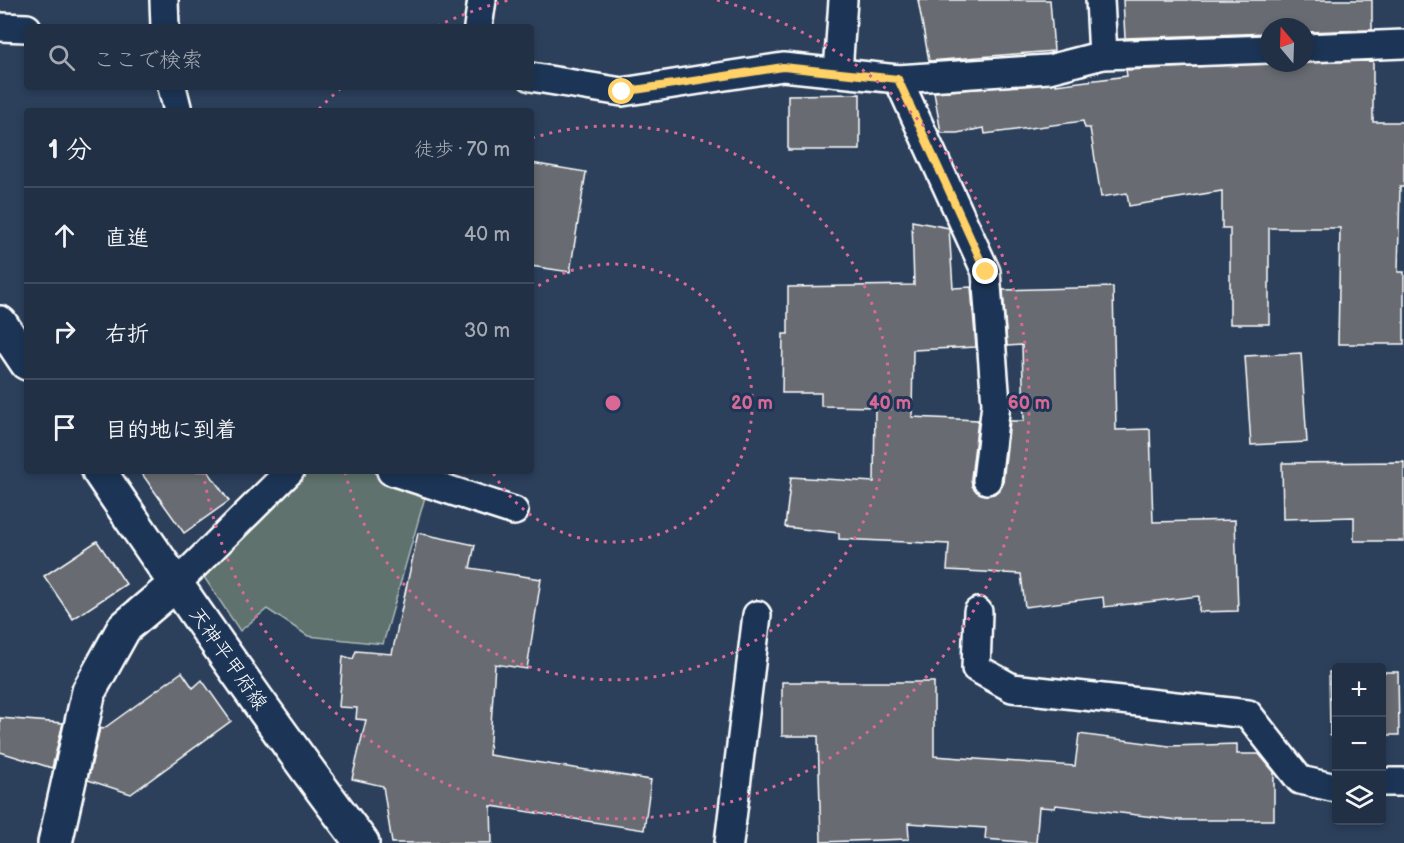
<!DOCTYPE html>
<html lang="ja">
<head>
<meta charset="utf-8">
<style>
  body { margin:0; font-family:"Balsamiq Sans","Klee One",sans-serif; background:#2d3c50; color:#f1f3f6 }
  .controls { position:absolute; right:18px; bottom:18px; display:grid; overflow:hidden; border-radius:6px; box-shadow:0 3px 9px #0003 }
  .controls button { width:54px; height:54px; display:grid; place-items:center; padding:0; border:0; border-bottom:2px solid #3e4b5e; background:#213045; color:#f1f3f6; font:30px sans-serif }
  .compass { position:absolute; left:1260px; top:18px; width:54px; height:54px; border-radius:50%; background:#213045; box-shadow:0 3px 9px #0003; rotate:341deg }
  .stop { position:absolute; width:18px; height:18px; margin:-14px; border:4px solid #ffd166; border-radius:50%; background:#fff }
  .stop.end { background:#ffd166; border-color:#fff; box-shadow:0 2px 6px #0008 }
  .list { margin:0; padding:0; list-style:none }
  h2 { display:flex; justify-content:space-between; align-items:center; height:78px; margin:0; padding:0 24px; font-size:26px }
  h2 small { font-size:20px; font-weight:400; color:#a2a9b3 }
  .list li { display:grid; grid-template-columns:39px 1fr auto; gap:18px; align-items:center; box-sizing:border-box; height:96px; padding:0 24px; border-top:2px solid #3e4b5e }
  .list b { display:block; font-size:22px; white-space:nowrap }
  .list em { font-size:20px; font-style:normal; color:#a2a9b3 }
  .icon { flex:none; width:33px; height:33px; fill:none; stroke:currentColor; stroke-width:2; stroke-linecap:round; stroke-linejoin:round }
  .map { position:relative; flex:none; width:1404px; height:843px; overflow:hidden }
  .search { position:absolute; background:#213045; box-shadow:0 3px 9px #0003; left:24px; top:24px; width:510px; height:66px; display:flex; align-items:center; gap:15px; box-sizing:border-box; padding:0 21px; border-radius:6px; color:#a2a9b3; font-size:22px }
  .panel { position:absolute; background:#213045; box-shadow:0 3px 9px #0003; left:24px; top:108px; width:510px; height:366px; border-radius:6px }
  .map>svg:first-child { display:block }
  .green { fill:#5e726d; stroke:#aeb8b6; stroke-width:1.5 }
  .building { fill:#686c72; stroke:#fff; stroke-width:1.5 }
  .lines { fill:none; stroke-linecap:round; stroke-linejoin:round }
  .lane-casing { stroke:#fff; stroke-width:32 }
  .street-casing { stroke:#fff; stroke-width:38 }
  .secondary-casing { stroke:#fff; stroke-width:38 }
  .lane { stroke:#1d3557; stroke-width:27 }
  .street { stroke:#1d3557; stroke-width:33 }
  .secondary { stroke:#1d3557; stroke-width:33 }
  .route { stroke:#ffd166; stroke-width:8 }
  .ring { fill:none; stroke:#d76994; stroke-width:3; stroke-dasharray:3 6 }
  .labels { text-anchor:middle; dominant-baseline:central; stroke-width:6; stroke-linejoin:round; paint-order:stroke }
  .street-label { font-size:20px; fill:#fff; stroke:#1d3557 }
  .centre { fill:#d76994; stroke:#1d3557; stroke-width:3 }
  .ring-label { font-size:18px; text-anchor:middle; font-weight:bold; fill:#d76994; stroke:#1d3557; stroke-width:6; stroke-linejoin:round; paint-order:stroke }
</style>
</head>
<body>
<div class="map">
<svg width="1404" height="843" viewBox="0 0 1404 843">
  <rect width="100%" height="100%" fill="#2c405c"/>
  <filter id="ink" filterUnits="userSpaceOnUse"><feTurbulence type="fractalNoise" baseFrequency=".0167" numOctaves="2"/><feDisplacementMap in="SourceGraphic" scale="12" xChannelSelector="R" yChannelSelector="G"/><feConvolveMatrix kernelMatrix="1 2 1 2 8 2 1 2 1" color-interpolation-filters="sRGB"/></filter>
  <g filter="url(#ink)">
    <polygon class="green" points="290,471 391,471 429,483 383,644 308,636 267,609 240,631 196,565"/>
    <g class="building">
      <polygon points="918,0 1050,0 1054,51 929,61"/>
      <polygon points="1123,0 1372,0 1372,30 1305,32 1305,27 1269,27 1269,33 1125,38"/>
      <polygon points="1373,61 1373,122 1404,122 1404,187 1400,187 1398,272 1404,272 1404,344 1338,344 1340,228 1269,228 1269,324 1230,324 1230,228 1222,228 1222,191 1129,206 1127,193 1101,197 1090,128 1085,128 1083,121 985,134 984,128 957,133 941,133 934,92 1056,83 1056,85 1127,76 1126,70 1275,63"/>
      <polygon points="860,94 860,150 788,150 788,95"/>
      <polygon points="531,163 586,172 570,272 531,266"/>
      <polygon points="912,221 949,228 953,288 971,287 976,347 913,350 912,417 978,420 971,478 972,486 977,492 985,495 994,494 1000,489 1003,482 1010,421 1024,421 1022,345 1007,346 1003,290 1113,287 1116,430 1150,429 1153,522 1235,520 1238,611 1199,612 1199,596 1104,607 1103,597 1025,607 1021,574 947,570 949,544 839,539 839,533 785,527 791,477 874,482 875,407 821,406 821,393 782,393 783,334 788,334 788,287 914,285"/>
      <polygon points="1301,353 1307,442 1251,445 1245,356"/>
      <polygon points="1404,462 1404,541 1354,541 1354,517 1283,519 1282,463"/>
      <polygon points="140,471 208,471 229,501 184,533"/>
      <polygon points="418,533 475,545 470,568 541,579 527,669 495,664 489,755 651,780 644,830 491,806 492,843 392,843 383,786 352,779 366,720 356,719 357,708 339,707 343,656 353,659 356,651 392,654"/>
      <polygon points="97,541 126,584 73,619 44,576"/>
      <polygon points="182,672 193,688 202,680 231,721 131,794 88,780 100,728 103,729"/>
      <polygon points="1329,672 1336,672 1336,736 1330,736"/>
      <polygon points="1382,672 1398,672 1399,735 1382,735"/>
      <polygon points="782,682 934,682 934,756 1075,766 1079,734 1169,746 1237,744 1237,754 1259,754 1274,772 1274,820 1178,820 1056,805 1055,808 1039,807 1036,843 985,839 986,828 908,823 909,839 821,842 818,736 782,736"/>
      <polygon points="0,718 63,723 52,768 0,752"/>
    </g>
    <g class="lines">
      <defs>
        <g id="lane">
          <polyline points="164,0 165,27"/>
          <polyline points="1100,0 1103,55"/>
          <polyline points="0,27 27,28"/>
          <polyline points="478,27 482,0"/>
          <polyline points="1305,48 1404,44"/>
          <polyline points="838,72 843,0"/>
          <polyline points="531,77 622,92 783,67 898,79 1049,69 1103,55 1269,49"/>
          <polyline points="898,79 986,272 996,404 987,480"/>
          <polyline points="172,87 178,111"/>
          <polyline points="391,471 514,511"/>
          <polyline points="176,584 290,471"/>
          <polyline points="978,612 976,668 1012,688 1248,714 1300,780 1336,788"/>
          <polyline points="1382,782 1404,782"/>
          <polyline points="729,843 757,615"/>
        </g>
        <polyline id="street" points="55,843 89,691 124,628 176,584"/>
        <g id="secondary">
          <polyline points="0,323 27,363"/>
          <path d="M99,471C184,597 270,722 362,843"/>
        </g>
      </defs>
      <use href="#lane" class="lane-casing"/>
      <use href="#street" class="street-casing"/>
      <use href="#secondary" class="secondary-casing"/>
      <use href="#lane" class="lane"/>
      <use href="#street" class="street"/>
      <use href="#secondary" class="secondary"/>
    </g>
  </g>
  <g class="lines" filter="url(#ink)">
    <polyline class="route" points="622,92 783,67 898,79 986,272"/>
  </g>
  <g class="ring">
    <path d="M531 291A139 139 0 1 1 492 471"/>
    <path d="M532 138A277 277 0 1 1 345 472"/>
    <path d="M319 109A416 416 0 0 1 340 89M437 26A416 416 0 0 1 509 0M717 0A416 416 0 1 1 203 472"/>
  </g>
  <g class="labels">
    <g class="street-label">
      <text transform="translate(228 659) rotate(55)">天神平甲府線</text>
    </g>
  </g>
  <circle cx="613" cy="403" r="9" class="centre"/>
  <g class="ring-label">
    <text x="752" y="409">20 m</text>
    <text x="890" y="409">40 m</text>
    <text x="1029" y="409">60 m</text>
  </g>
</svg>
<div class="controls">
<button>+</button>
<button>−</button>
<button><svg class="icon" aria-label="layers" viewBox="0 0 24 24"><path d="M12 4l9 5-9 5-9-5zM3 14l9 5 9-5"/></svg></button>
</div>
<svg class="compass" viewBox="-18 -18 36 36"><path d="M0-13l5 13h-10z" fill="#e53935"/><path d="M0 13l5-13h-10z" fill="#a2a9b3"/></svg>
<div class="stop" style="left:622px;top:92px"></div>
<div class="stop end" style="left:986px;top:272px"></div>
<div class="search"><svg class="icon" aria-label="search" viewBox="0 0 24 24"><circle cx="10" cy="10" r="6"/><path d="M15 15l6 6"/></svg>ここで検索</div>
<section class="panel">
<h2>1 分<small>徒歩 · 70 m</small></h2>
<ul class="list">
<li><svg class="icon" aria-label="ahead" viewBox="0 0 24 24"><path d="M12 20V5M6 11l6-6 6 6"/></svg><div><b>直進</b></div><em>40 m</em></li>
<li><svg class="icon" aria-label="right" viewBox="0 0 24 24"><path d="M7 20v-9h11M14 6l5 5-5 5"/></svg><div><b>右折</b></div><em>30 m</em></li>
<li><svg class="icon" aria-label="arrive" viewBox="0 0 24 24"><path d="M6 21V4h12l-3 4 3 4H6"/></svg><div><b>目的地に到着</b></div></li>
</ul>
</section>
</div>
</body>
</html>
